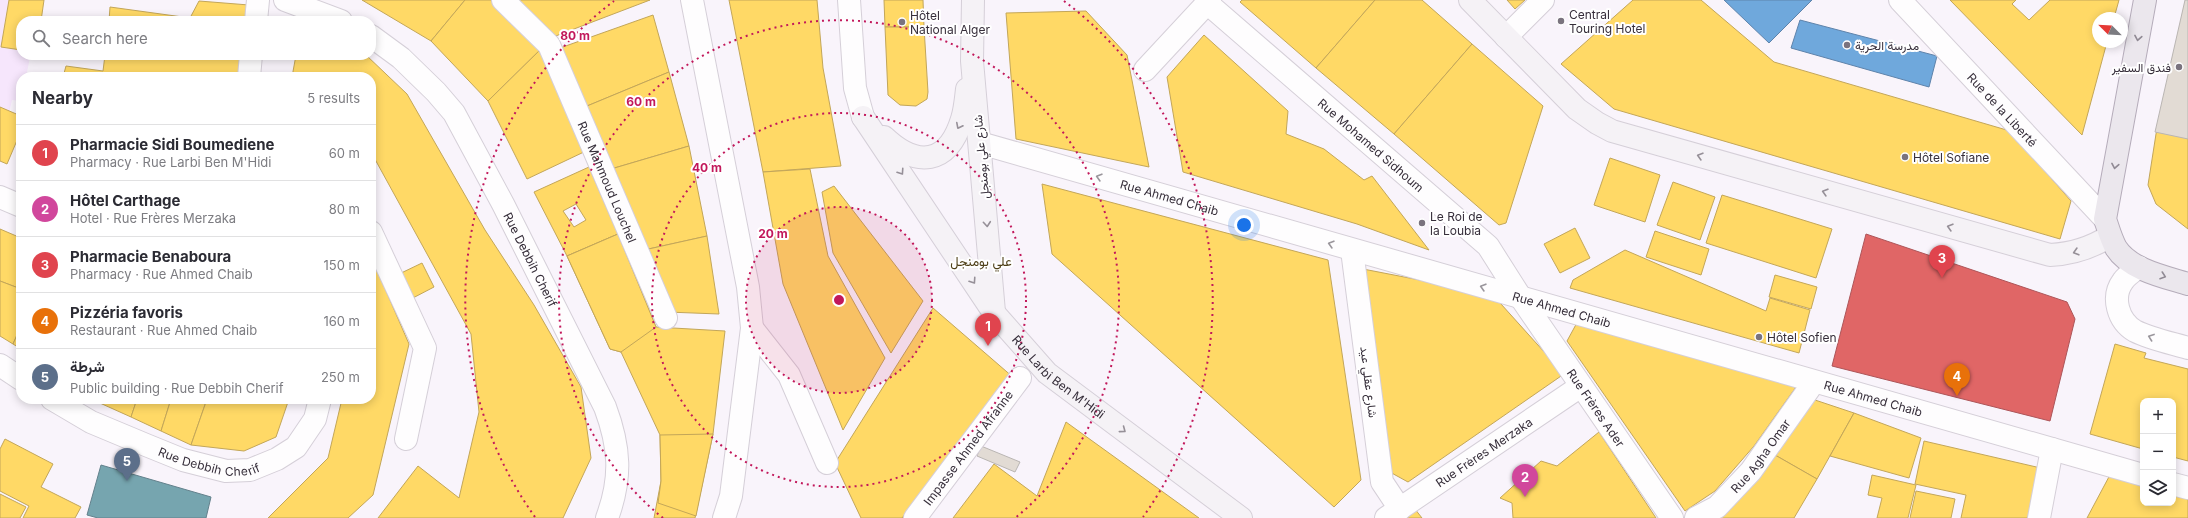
<!DOCTYPE html>
<html lang="en">
<head>
<meta charset="utf-8">
<style>
  body { margin:0; font-family:Inter,Vazirmatn,sans-serif; background:#f2f2f3; color:#2b2b33 }
  .controls { position:absolute; right:12px; bottom:12px; display:grid; overflow:hidden; border-radius:8px; box-shadow:0 2px 10px #0003 }
  .controls button { width:36px; height:36px; display:grid; place-items:center; padding:0; border:0; border-bottom:1px solid #e1e1e2; background:#fff; color:#2b2b33; font:20px sans-serif }
  .compass { position:absolute; left:2092px; top:12px; width:36px; height:36px; border-radius:50%; background:#fff; box-shadow:0 2px 10px #0003; rotate:294deg }
  .you { position:absolute; left:1244px; top:225px; width:14px; height:14px; margin:-10px; border:3px solid #fff; border-radius:50%; background:#1a73e8; box-shadow:0 0 0 6px #1a73e833 }
  .badge { display:grid; place-items:center; width:26px; height:26px; border-radius:50%; background:#b45309; color:#fff; font-size:13px; font-weight:700 }
  .pin { position:absolute; translate:-50% -33px; filter:drop-shadow(0 1px 2px #0008) }
  .pin::after { content:''; position:absolute; top:21px; width:14px; height:12px; background:inherit; clip-path:polygon(0 0,100% 0,50% 100%) }
  .list { margin:0; padding:0; list-style:none }
  h2 { display:flex; justify-content:space-between; align-items:center; height:52px; margin:0; padding:0 16px; font-size:17px }
  h2 small { font-size:13px; font-weight:400; color:#7c7c81 }
  .list li { display:grid; grid-template-columns:26px 1fr auto; gap:12px; align-items:center; box-sizing:border-box; height:56px; padding:0 16px; border-top:1px solid #e1e1e2 }
  .list b { display:block; font-size:15px; white-space:nowrap }
  .list p { margin:0; font-size:13px; white-space:nowrap; color:#7c7c81 }
  .list em { font-size:13px; font-style:normal; color:#7c7c81 }
  .icon { flex:none; width:22px; height:22px; fill:none; stroke:currentColor; stroke-width:2; stroke-linecap:round; stroke-linejoin:round }
  .map { position:relative; flex:none; width:2188px; height:518px; overflow:hidden }
  .search { position:absolute; background:#fff; box-shadow:0 2px 10px #0003; left:16px; top:16px; width:360px; height:44px; display:flex; align-items:center; gap:10px; box-sizing:border-box; padding:0 14px; border-radius:16px; color:#7c7c81; font-size:15px }
  .panel { position:absolute; background:#fff; box-shadow:0 2px 10px #0003; left:16px; top:72px; width:360px; height:332px; border-radius:16px }
  .map>svg:first-child { display:block }
  .green { fill:#f6e6fc }
  .homes { fill:#ffd966; stroke:#c3a659; fill-rule:evenodd }
  .shops { fill:#e06666; stroke:#ad5559 }
  .schools { fill:#6fa8dc; stroke:#5e83ab }
  .public { fill:#76a5af; stroke:#63818c }
  .building { fill:#e2dbd4; stroke:#b9b5b2 }
  .lines { fill:none; stroke-linecap:round; stroke-linejoin:round }
  .pedestrian-casing { stroke:#d5cfd8; stroke-width:24 }
  .minor-casing { stroke:#d5cfd8; stroke-width:24 }
  .tertiary-casing { stroke:#d5cfd8; stroke-width:24 }
  .secondary-casing { stroke:#d5cfd8; stroke-width:24 }
  .primary-casing { stroke:#b5acba; stroke-width:24 }
  .pedestrian { stroke:#fefdfe; stroke-width:22 }
  .minor { stroke:#fefdfe; stroke-width:22 }
  .tertiary { stroke:#fefdfe; stroke-width:22 }
  .secondary { stroke:#f5f2f6; stroke-width:22 }
  .primary { stroke:#ebe7ed; stroke-width:22 }
  .oneway { stroke:#908a94 }
  .oneway2 { stroke:#969098 }
  .oneway3 { stroke:#9a969c }
  .ring { fill:none; stroke:#c2185b; stroke-width:2; stroke-dasharray:2 4 }
  .poi-dot { fill:#7a737e; stroke:#fff; stroke-width:1.5 }
  .labels { text-anchor:middle; dominant-baseline:central; stroke-width:4; stroke-linejoin:round; paint-order:stroke }
  .poi-label { font-size:12px; fill:#362e3a; stroke:#fff; text-anchor:start }
  .street-label { font-size:12px; fill:#362e3a; stroke:#fff }
  .neighbourhood-label { font-size:13px; fill:#4e3f17; stroke:#fff }
  .centre { fill:#c2185b; stroke:#fff; stroke-width:2 }
  .ring-label { font-size:12px; text-anchor:middle; font-weight:bold; fill:#c2185b; stroke:#fff; stroke-width:4; stroke-linejoin:round; paint-order:stroke }
</style>
</head>
<body>
<div class="map">
<svg width="2188" height="518" viewBox="0 0 2188 518">
  <rect width="100%" height="100%" fill="#f9f4fb"/>
  <polygon class="green" points="0,0 30,0 21,21 20,55 30,57 26,77 21,77 20,101 12,100 0,151"/>
  <g class="homes">
    <polygon points="9,0 44,0 41,21 21,21 21,50 1,47"/>
    <polygon points="362,0 465,0 431,41"/>
    <polygon points="465,0 491,0 542,48 488,101 431,41"/>
    <polygon points="516,0 650,0 553,37"/>
    <polygon points="729,0 817,0 823,68 841,166 763,172"/>
    <polygon points="884,0 923,0 924,27 885,27"/>
    <polygon points="1242,0 1375,0 1316,68 1240,2"/>
    <polygon points="1375,0 1422,0 1472,44 1394,134 1316,68"/>
    <polygon points="1507,0 1525,0 1515,9"/>
    <polygon points="1633,0 1701,0 1774,62 2010,131 2071,201 2060,239 1614,109 1561,64"/>
    <polygon points="1950,0 2016,0 2012,4 2029,20 2050,0 2119,0 2114,18 2098,18 2098,42 2107,42 2082,135"/>
    <polygon points="2186,0 2188,0 2188,229 2156,204 2148,185 2156,134"/>
    <polygon points="199,1 249,5 247,21 109,21 110,7 190,18"/>
    <polygon points="1086,11 1127,55 1149,167 1016,139 1006,13"/>
    <polygon points="653,15 669,72 587,106 560,48"/>
    <polygon points="885,27 924,27 928,92 927,99 916,106 900,105 888,95"/>
    <polygon points="1204,35 1288,111 1286,134 1324,149 1364,180 1372,176 1429,250 1357,224 1183,172 1167,77"/>
    <polygon points="1472,44 1543,106 1506,223 1499,225 1394,134"/>
    <polygon points="542,48 586,151 527,179 488,101"/>
    <polygon points="105,55 244,55 241,77 63,77 66,66 103,71"/>
    <polygon points="296,55 366,55 407,94 485,230 534,305 581,387 591,458 563,518 378,518 418,466 459,498 479,412 471,334 371,152 371,77 292,77"/>
    <polygon points="669,72 689,146 611,169 587,106"/>
    <polygon points="0,107 21,116 21,131 7,164 0,161"/>
    <polygon points="689,146 707,236 644,250 611,169"/>
    <polygon points="1610,158 1660,175 1645,222 1594,205"/>
    <path d="M589,167L618,234L567,256L534,192ZM576,204L586,220L574,227L563,211Z"/>
    <polygon points="810,169 828,256 885,358 843,430 783,284 763,172"/>
    <polygon points="1673,182 1715,197 1700,240 1657,225"/>
    <polygon points="1042,184 1328,260 1361,480 1334,507 1052,254"/>
    <polygon points="834,186 923,301 891,353 833,253 822,192"/>
    <polygon points="1722,195 1832,229 1816,278 1706,243"/>
    <polygon points="1575,228 1590,258 1560,273 1544,244"/>
    <polygon points="0,229 21,238 21,289 0,281"/>
    <polygon points="1655,231 1709,249 1701,275 1646,257"/>
    <polygon points="618,234 656,327 725,331 713,434 695,518 654,518 661,481 660,435 621,352 610,349 567,256"/>
    <polygon points="618,234 656,327 621,352 610,349 567,256"/>
    <polygon points="707,236 719,314 667,312 644,250"/>
    <polygon points="1625,250 1766,311 1770,298 1810,310 1799,353 1570,288 1573,280"/>
    <polygon points="371,256 409,344 373,495 348,518 268,518 328,458 342,399 371,399"/>
    <polygon points="422,263 434,287 409,300 397,275"/>
    <polygon points="1363,269 1492,294 1564,374 1408,482 1388,471"/>
    <polygon points="1775,275 1817,287 1811,309 1769,297"/>
    <polygon points="0,281 21,289 21,326 13,344 0,336"/>
    <polygon points="933,308 1014,378 902,518 861,518 835,463"/>
    <polygon points="1579,319 1796,387 1754,446 1715,491 1685,511 1567,341"/>
    <polygon points="21,326 21,349 13,344"/>
    <polygon points="2115,344 2146,353 2144,358 2188,369 2188,461 2173,457 2173,401 2143,401 2143,449 2090,434"/>
    <polygon points="1809,398 1854,413 1817,479 1775,455"/>
    <polygon points="91,399 137,399 131,417"/>
    <polygon points="137,399 171,399 161,431 131,417"/>
    <polygon points="171,399 207,399 191,445 161,431"/>
    <polygon points="207,399 216,399 229,403 230,399 289,399 276,437 244,451 191,445"/>
    <polygon points="1854,413 1921,438 1909,478 1830,456"/>
    <polygon points="1066,422 1199,518 953,518 994,464 1037,496"/>
    <polygon points="1599,432 1656,518 1513,518 1512,503 1500,498 1541,461 1557,466"/>
    <polygon points="713,434 696,516 658,503 661,481 660,435"/>
    <polygon points="5,439 53,464 41,487 81,507 75,518 23,518 29,506 0,491 0,449"/>
    <polygon points="1924,441 2045,469 2034,518 1961,518 1966,495 1915,484"/>
    <polygon points="1775,455 1817,479 1794,518 1720,518"/>
    <polygon points="2111,473 2143,482 2143,503 2173,503 2173,490 2188,494 2188,518 2087,518"/>
    <polygon points="1872,475 1916,485 1908,518 1877,518 1882,498 1868,495"/>
    <polygon points="1916,491 1955,499 1951,518 1910,518"/>
    <polygon points="0,494 26,507 20,518 0,518"/>
    <polygon points="1411,504 1422,518 1399,518"/>
  </g>
  <polygon class="shops" points="1866,234 2067,302 2075,319 2050,421 1832,366"/>
  <g class="schools">
    <polygon points="1724,0 1812,0 1769,43"/>
    <polygon points="1800,20 1937,56 1929,87 1791,48"/>
  </g>
  <polygon class="public" points="101,465 211,497 206,518 98,518 87,515"/>
  <g class="building">
    <polygon points="2185,0 2188,0 2188,139 2155,132"/>
    <polygon points="981,446 1020,462 1015,472 977,456"/>
  </g>
  <g class="lines">
    <defs>
      <g id="pedestrian">
        <path id="s1" d="M503,0L549,45L666,318"/>
        <path id="s2" d="M1207,3L1488,246L1521,298L1672,518"/>
        <polyline points="1145,70 1210,0"/>
        <path id="s3" d="M980,143L2143,475"/>
        <polyline points="1352,250 1382,482 1400,509"/>
        <polyline points="2173,484 2188,488"/>
        <path id="s4" d="M915,518L1020,378"/>
        <path id="s5" d="M1386,518L1581,386"/>
        <path id="s6" d="M1696,518L1717,507L1751,471L1814,382"/>
        <polyline points="2039,518 2052,449"/>
      </g>
      <g id="minor">
        <path id="s7" d="M1900,0L2105,219"/>
        <polyline points="256,21 258,0"/>
        <polyline points="1506,37 1543,0"/>
        <polyline points="249,77 251,55"/>
        <polyline points="371,232 425,348 406,439"/>
        <polyline points="752,328 789,375 827,463"/>
      </g>
      <g id="tertiary">
        <polyline points="285,0 341,21"/>
        <polyline points="692,0 748,287 752,328 731,496 724,518"/>
        <polyline points="849,0 855,88 863,117"/>
        <path id="s8" d="M371,36L401,58L436,92L454,113L503,204L605,407C620,447 622,478 607,518"/>
        <polyline points="0,197 21,206"/>
        <path d="M2139,267C2134,271 2127,275 2123,281C2111,297 2118,321 2135,331C2151,339 2171,343 2188,348"/>
        <polyline points="0,365 21,379"/>
        <path id="s9" d="M52,399L91,422L146,445L183,460L226,471L250,470L277,459L296,447L315,419L320,399"/>
      </g>
      <g id="secondary">
        <polyline points="973,0 972,61 994,312"/>
        <path d="M1470,0L1577,109L1597,123L1612,131L2050,255C2073,254 2091,248 2110,236"/>
        <path id="s10" d="M863,117L994,313L1047,373L1241,518"/>
        <path d="M884,137C917,168 948,165 962,119C965,110 966,98 967,89"/>
      </g>
      <path id="primary" d="M2145,0L2105,219C2108,228 2111,239 2116,248C2130,270 2165,277 2188,284"/>
    </defs>
    <use href="#pedestrian" class="pedestrian-casing"/>
    <use href="#minor" class="minor-casing"/>
    <use href="#tertiary" class="tertiary-casing"/>
    <use href="#secondary" class="secondary-casing"/>
    <use href="#primary" class="primary-casing"/>
    <use href="#pedestrian" class="pedestrian"/>
    <use href="#minor" class="minor"/>
    <use href="#tertiary" class="tertiary"/>
    <use href="#secondary" class="secondary"/>
    <use href="#primary" class="primary"/>
  </g>
  <defs><path id="oneway-chevron" d="M-2-3.5L2.5 0L-2 3.5" fill="none" stroke-width="1.6" stroke-linecap="round" stroke-linejoin="round"/></defs>
  <g class="oneway">
    <use href="#oneway-chevron" transform="translate(2138 38) rotate(100)"/>
    <use href="#oneway-chevron" transform="translate(2115 166) rotate(100)"/>
    <use href="#oneway-chevron" transform="translate(2163 276) rotate(19)"/>
  </g>
  <g class="oneway2">
    <use href="#oneway-chevron" transform="translate(959 126) rotate(117)"/>
    <use href="#oneway-chevron" transform="translate(1700 156) rotate(-164)"/>
    <use href="#oneway-chevron" transform="translate(901 172) rotate(56)"/>
    <use href="#oneway-chevron" transform="translate(1825 192) rotate(-164)"/>
    <use href="#oneway-chevron" transform="translate(987 224) rotate(85)"/>
    <use href="#oneway-chevron" transform="translate(1950 227) rotate(-164)"/>
    <use href="#oneway-chevron" transform="translate(2076 252) rotate(164)"/>
    <use href="#oneway-chevron" transform="translate(973 281) rotate(56)"/>
    <use href="#oneway-chevron" transform="translate(1123 430) rotate(37)"/>
  </g>
  <g class="oneway3">
    <use href="#oneway-chevron" transform="translate(1099 177) rotate(-164)"/>
    <use href="#oneway-chevron" transform="translate(1331 244) rotate(-164)"/>
    <use href="#oneway-chevron" transform="translate(1483 287) rotate(-164)"/>
    <use href="#oneway-chevron" transform="translate(2151 337) rotate(-160)"/>
  </g>
  <circle cx="839" cy="300" r="93" fill="#c2185b" fill-opacity=".12"/>
  <g class="ring">
    <circle cx="839" cy="300" r="93"/>
    <circle cx="839" cy="300" r="187"/>
    <path d="M663 518A280 280 0 1 1 1015 518"/>
    <path d="M535 517A374 374 0 0 1 614 1M1064 1A374 374 0 0 1 1143 517"/>
  </g>
  <g class="poi-dot">
    <circle cx="1561" cy="21" r="4"/>
    <circle cx="902" cy="22" r="4"/>
    <circle cx="1847" cy="45" r="4"/>
    <circle cx="2179" cy="67" r="4"/>
    <circle cx="1905" cy="157" r="4"/>
    <circle cx="1422" cy="223" r="4"/>
    <circle cx="1759" cy="337" r="4"/>
  </g>
  <g class="labels">
    <g class="poi-label">
      <text x="1569" y="14">Central<tspan x="1569" dy="14">Touring Hotel</tspan></text>
      <text x="910" y="15">Hôtel<tspan x="910" dy="14">National Alger</tspan></text>
      <text x="1855" y="45">مدرسة الحرية</text>
      <text x="2171" y="67" text-anchor="end">فندق السفير</text>
      <text x="1913" y="157">Hôtel Sofiane</text>
      <text x="1430" y="216">Le Roi de<tspan x="1430" dy="14">la Loubia</tspan></text>
      <text x="1767" y="337">Hôtel Sofien</text>
    </g>
    <g class="street-label">
      <text stroke="none"><textPath href="#s7" startOffset="150">Rue de la Liberté</textPath></text>
      <text stroke="none"><textPath href="#s2" startOffset="217">Rue Mohamed Sidhoum</textPath></text>
      <text transform="translate(981 157) rotate(-95)">شارع علي بومنجل</text>
      <text stroke="none"><textPath href="#s1" startOffset="213">Rue Mahmoud Louchel</textPath></text>
      <text stroke="none"><textPath href="#s3" startOffset="197">Rue Ahmed Chaib</textPath></text>
      <text stroke="none"><textPath href="#s8" startOffset="279">Rue Debbih Cherif</textPath></text>
      <text stroke="none"><textPath href="#s3" startOffset="605">Rue Ahmed Chaib</textPath></text>
      <text stroke="none"><textPath href="#s10" startOffset="327">Rue Larbi Ben M'Hidi</textPath></text>
      <text transform="translate(1369 382) rotate(83)">شارع عقلي عيد</text>
      <text stroke="none"><textPath href="#s3" startOffset="929">Rue Ahmed Chaib</textPath></text>
      <text stroke="none"><textPath href="#s2" startOffset="566">Rue Frères Ader</textPath></text>
      <text stroke="none"><textPath href="#s4" startOffset="88">Impasse Ahmed Afranne</textPath></text>
      <text stroke="none"><textPath href="#s5" startOffset="118">Rue Frères Merzaka</textPath></text>
      <text stroke="none"><textPath href="#s6" startOffset="91">Rue Agha Omar</textPath></text>
      <text stroke="none"><textPath href="#s9" startOffset="171">Rue Debbih Cherif</textPath></text>
    </g>
    <g class="neighbourhood-label">
      <text x="981" y="261">علي بومنجل</text>
    </g>
  </g>
  <circle cx="839" cy="300" r="6" class="centre"/>
  <g class="ring-label">
    <text x="575" y="40">80 m</text>
    <text x="641" y="106">60 m</text>
    <text x="707" y="172">40 m</text>
    <text x="773" y="238">20 m</text>
  </g>
</svg>
<div class="controls">
<button>+</button>
<button>−</button>
<button><svg class="icon" aria-label="layers" viewBox="0 0 24 24"><path d="M12 4l9 5-9 5-9-5zM3 14l9 5 9-5"/></svg></button>
</div>
<svg class="compass" viewBox="-18 -18 36 36"><path d="M0-13l5 13h-10z" fill="#e53935"/><path d="M0 13l5-13h-10z" fill="#7c7c81"/></svg>
<div class="you"></div>
<div class="pin badge" style="left:988px;top:346px;background:#e0444e">1</div>
<div class="pin badge" style="left:1525px;top:497px;background:#d1479c">2</div>
<div class="pin badge" style="left:1942px;top:278px;background:#e0444e">3</div>
<div class="pin badge" style="left:1957px;top:396px;background:#e8710a">4</div>
<div class="pin badge" style="left:127px;top:481px;background:#5c6f8a">5</div>
<div class="search"><svg class="icon" aria-label="search" viewBox="0 0 24 24"><circle cx="10" cy="10" r="6"/><path d="M15 15l6 6"/></svg>Search here</div>
<section class="panel">
<h2>Nearby<small>5 results</small></h2>
<ul class="list">
<li><span class="badge" style="background:#e0444e">1</span><div><b>Pharmacie Sidi Boumediene</b><p>Pharmacy · Rue Larbi Ben M'Hidi</p></div><em>60 m</em></li>
<li><span class="badge" style="background:#d1479c">2</span><div><b>Hôtel Carthage</b><p>Hotel · Rue Frères Merzaka</p></div><em>80 m</em></li>
<li><span class="badge" style="background:#e0444e">3</span><div><b>Pharmacie Benaboura</b><p>Pharmacy · Rue Ahmed Chaib</p></div><em>150 m</em></li>
<li><span class="badge" style="background:#e8710a">4</span><div><b>Pizzéria favoris</b><p>Restaurant · Rue Ahmed Chaib</p></div><em>160 m</em></li>
<li><span class="badge" style="background:#5c6f8a">5</span><div><b>شرطة</b><p>Public building · Rue Debbih Cherif</p></div><em>250 m</em></li>
</ul>
</section>
</div>
</body>
</html>
